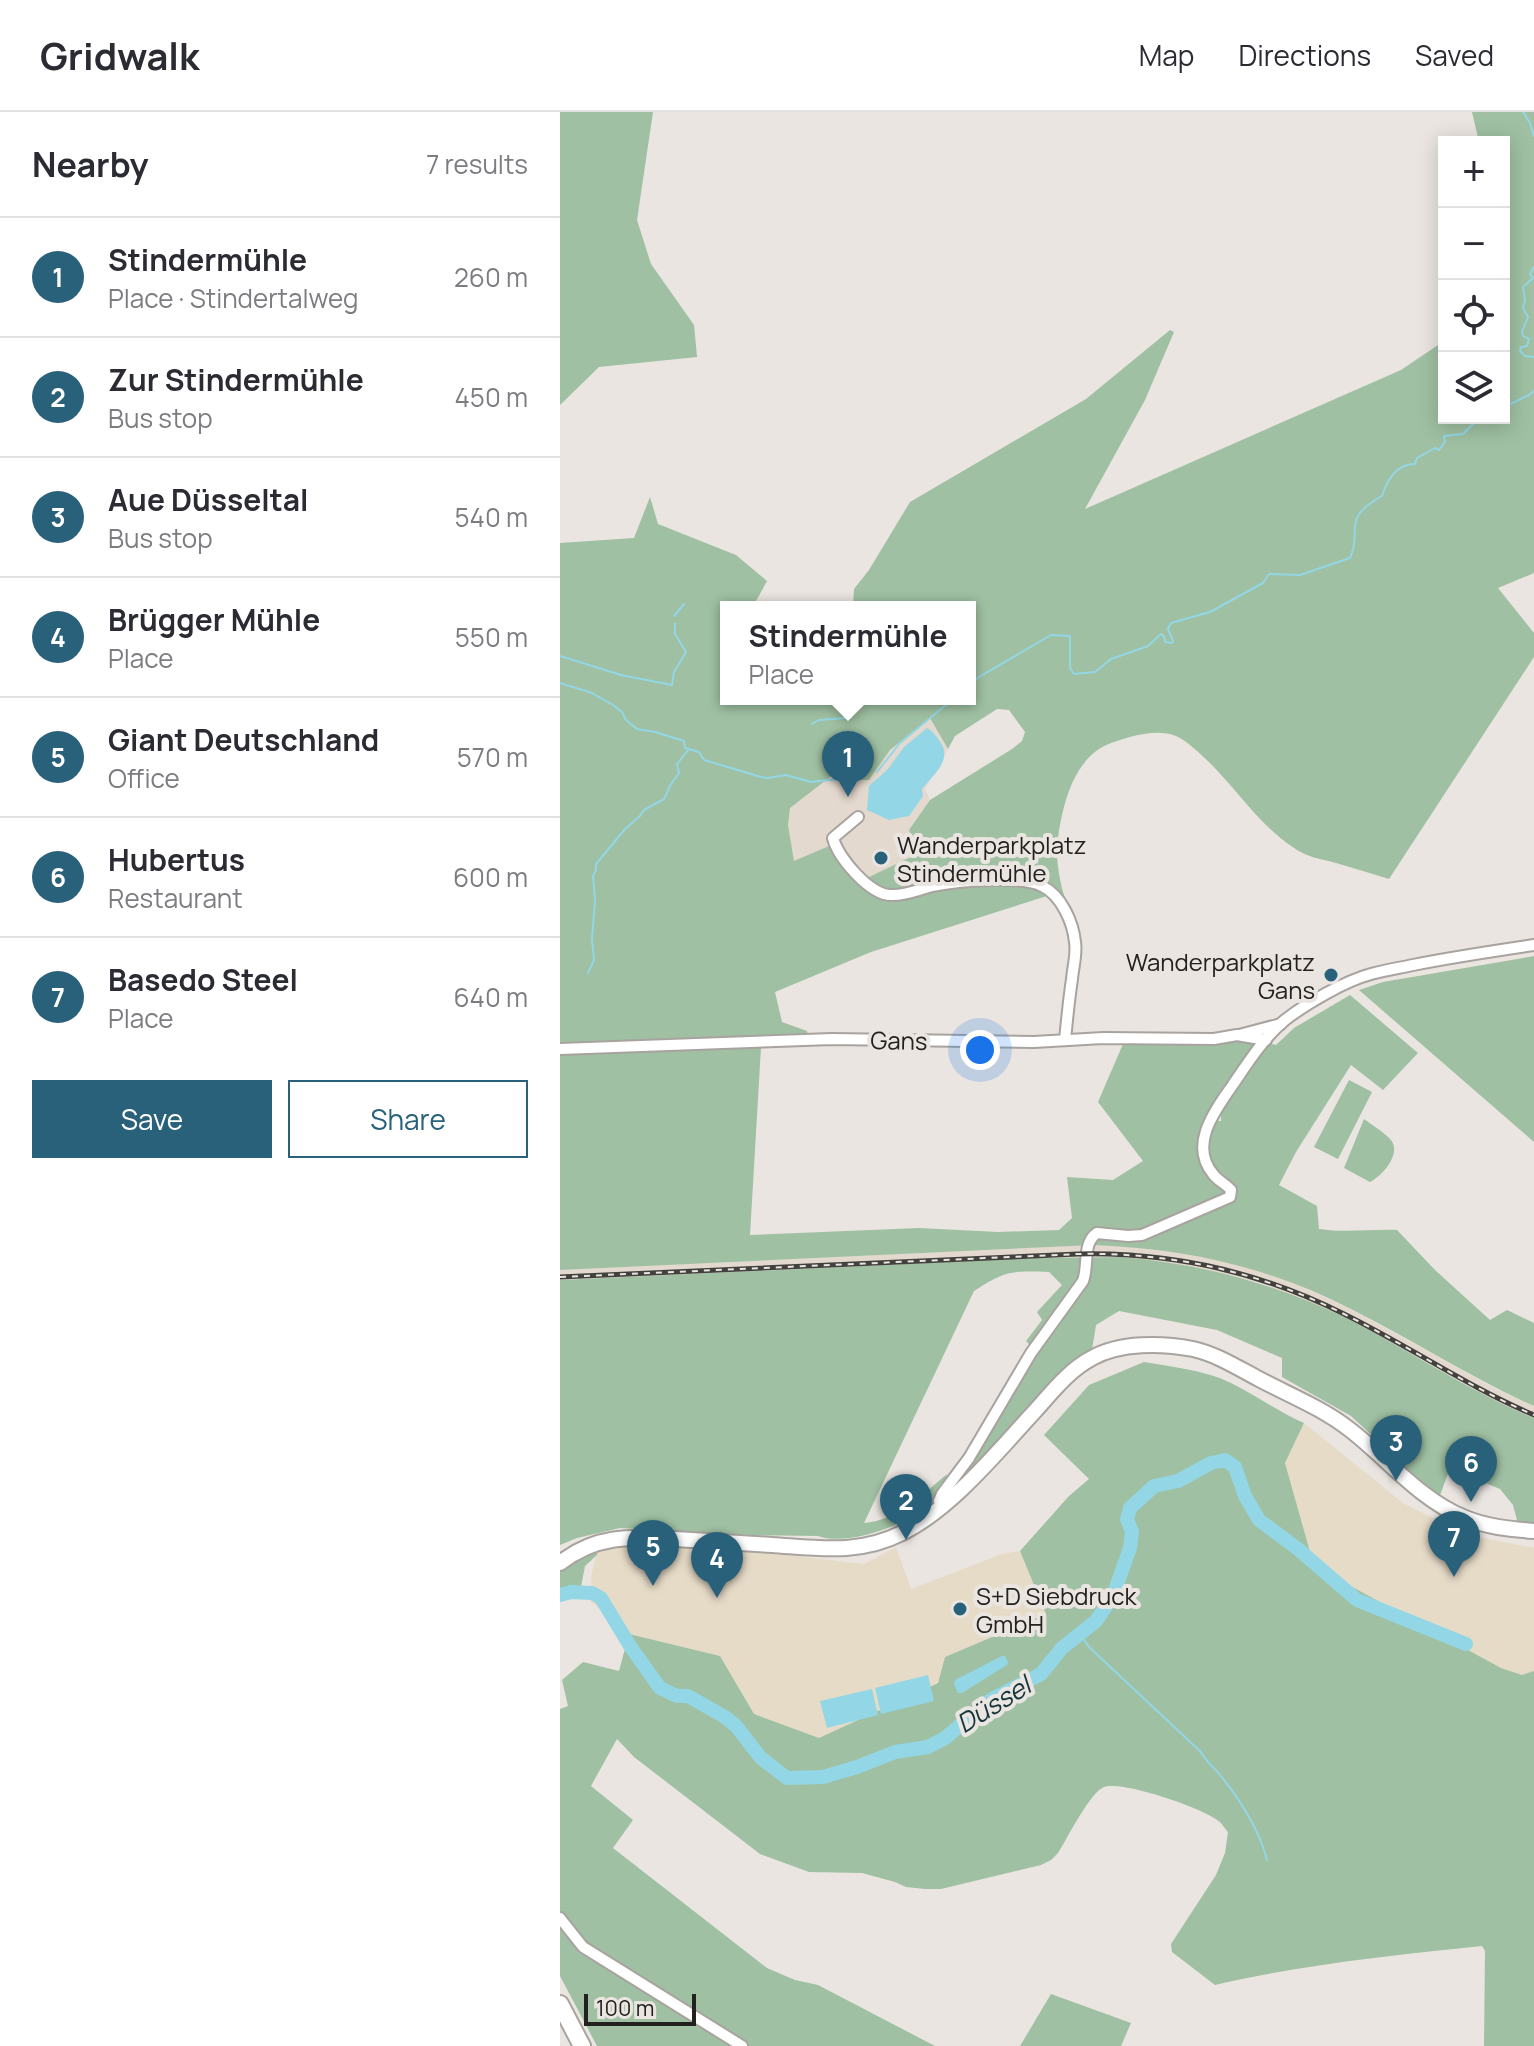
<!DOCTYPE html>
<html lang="en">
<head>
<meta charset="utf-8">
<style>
  body { margin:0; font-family:Manrope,sans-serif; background:#f7f7f7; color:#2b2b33 }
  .controls { position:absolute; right:24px; top:24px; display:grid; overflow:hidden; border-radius:0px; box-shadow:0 4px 20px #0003 }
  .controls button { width:72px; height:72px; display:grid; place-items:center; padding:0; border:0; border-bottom:2px solid #e1e1e2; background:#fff; color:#2b2b33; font:40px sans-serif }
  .scale { position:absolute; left:24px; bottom:20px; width:112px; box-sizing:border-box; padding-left:8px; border:4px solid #23211f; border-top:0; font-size:22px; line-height:28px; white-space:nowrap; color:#23211f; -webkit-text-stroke:6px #eae5e0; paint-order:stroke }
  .you { position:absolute; left:420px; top:938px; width:28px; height:28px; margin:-20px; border:6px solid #fff; border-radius:50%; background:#1a73e8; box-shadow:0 0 0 12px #1a73e833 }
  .badge { display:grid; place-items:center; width:52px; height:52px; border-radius:50%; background:#29617b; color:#fff; font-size:26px; font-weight:700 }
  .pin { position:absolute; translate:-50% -66px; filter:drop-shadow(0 2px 4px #0008) }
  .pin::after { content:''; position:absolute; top:42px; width:28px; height:24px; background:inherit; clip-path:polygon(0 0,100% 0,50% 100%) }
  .popup { position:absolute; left:160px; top:489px; width:256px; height:104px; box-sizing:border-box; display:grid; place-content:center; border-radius:0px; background:#fff; filter:drop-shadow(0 2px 6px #0005); font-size:26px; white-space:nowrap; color:#7c7c81 }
  .popup b { font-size:30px; color:#2b2b33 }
  .popup::after { content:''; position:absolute; left:50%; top:100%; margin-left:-16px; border:16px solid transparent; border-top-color:#fff }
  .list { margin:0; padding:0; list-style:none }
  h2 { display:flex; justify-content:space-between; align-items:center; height:104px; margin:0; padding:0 32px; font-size:34px }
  h2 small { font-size:26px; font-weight:400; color:#7c7c81 }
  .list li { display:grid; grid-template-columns:52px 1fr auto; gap:24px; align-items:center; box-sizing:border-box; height:120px; padding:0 32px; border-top:2px solid #e1e1e2 }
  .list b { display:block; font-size:30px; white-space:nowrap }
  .list p { margin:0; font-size:26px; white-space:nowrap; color:#7c7c81 }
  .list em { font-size:26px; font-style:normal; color:#7c7c81 }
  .actions { display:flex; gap:16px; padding:24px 32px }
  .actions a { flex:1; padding:18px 0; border:2px solid #29617b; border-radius:0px; text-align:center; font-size:28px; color:#29617b }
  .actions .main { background:#29617b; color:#fff }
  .icon { flex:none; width:44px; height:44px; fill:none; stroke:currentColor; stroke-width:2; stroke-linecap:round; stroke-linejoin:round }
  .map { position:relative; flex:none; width:974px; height:1934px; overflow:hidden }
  header { display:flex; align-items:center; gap:48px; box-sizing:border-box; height:112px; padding:0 40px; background:#fff; border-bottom:2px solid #e1e1e2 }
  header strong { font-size:38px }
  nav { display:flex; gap:44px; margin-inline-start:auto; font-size:28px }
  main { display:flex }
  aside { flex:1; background:#fff }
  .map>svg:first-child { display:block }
  .built { fill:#e3d9ce }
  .industrial { fill:#e6dbc7 }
  .green { fill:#9fc0a2 }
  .water { fill:#93d7e6 }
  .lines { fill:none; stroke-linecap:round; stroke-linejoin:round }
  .stream { stroke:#93d7e6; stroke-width:2 }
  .river { stroke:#93d7e6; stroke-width:14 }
  .minor-casing { stroke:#a8a39e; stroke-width:14 }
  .major-casing { stroke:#a8a39e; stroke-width:18 }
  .highway-casing { stroke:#a8a39e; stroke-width:20 }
  .minor { stroke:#fff; stroke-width:10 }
  .major { stroke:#fff; stroke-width:14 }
  .highway { stroke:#fff; stroke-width:16 }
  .rail-casing { stroke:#43413e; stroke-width:5 }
  .rail { stroke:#eae5e0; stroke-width:2; stroke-dasharray:6; stroke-linecap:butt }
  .poi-dot { fill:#29617b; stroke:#eae5e0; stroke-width:3 }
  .labels { text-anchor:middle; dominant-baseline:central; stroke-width:8; stroke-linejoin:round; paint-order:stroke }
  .poi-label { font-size:24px; fill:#23211f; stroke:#eae5e0; text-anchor:start }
  .street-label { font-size:24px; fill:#23211f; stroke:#eae5e0 }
  .water-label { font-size:26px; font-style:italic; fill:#14353c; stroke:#eae5e0 }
</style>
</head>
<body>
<header>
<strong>Gridwalk</strong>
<nav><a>Map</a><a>Directions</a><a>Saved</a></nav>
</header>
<main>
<aside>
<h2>Nearby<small>7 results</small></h2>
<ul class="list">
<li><span class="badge">1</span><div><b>Stindermühle</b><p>Place · Stindertalweg</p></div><em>260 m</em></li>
<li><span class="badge">2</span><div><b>Zur Stindermühle</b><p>Bus stop</p></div><em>450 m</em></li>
<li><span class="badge">3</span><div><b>Aue Düsseltal</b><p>Bus stop</p></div><em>540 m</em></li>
<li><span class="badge">4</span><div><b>Brügger Mühle</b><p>Place</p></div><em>550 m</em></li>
<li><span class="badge">5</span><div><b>Giant Deutschland</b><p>Office</p></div><em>570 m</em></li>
<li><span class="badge">6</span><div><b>Hubertus</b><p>Restaurant</p></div><em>600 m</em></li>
<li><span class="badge">7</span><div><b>Basedo Steel</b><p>Place</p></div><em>640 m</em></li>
</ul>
<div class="actions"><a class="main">Save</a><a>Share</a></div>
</aside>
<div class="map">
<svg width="974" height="1934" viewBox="0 0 974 1934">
  <rect width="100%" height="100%" fill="#eae5e0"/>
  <g class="built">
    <polygon points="370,605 388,637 365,677 370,688 349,718 357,742 298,771 269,734 234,750 228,713 230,696 274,662 293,668 309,668 330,638"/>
    <polygon points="533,1133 571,1135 638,1143 701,1159 731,1170 791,1197 936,1277 974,1294 974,1306 931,1287 840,1235 759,1194 697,1170 610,1151 560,1145 476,1146 0,1168 0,1158"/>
  </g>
  <g class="industrial">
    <polygon points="744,1311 843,1391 904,1422 974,1436 974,1559 962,1563 941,1556 754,1454 725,1351"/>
    <polygon points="73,1431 226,1443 304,1452 336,1435 351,1477 442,1442 460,1439 487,1502 385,1545 378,1570 259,1626 194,1602 160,1544 69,1522 30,1489 32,1460 38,1437"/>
  </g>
  <g class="green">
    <polygon points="0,0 93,0 77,108 91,152 134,213 137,245 39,255 0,293"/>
    <path d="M912,0H974V461L938,476L974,521V545L829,767C812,762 794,756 776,751C758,746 748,746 731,734C699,712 677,678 650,651C640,642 629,630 616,624C597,616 570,624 551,631C512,645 501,698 497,735C496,746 500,772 504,783C508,793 515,801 515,811L497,778L490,773L448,765H397L358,774L337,781L326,779L305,767L357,742L349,718L370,688L452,637L462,629L465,620L449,598L437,597L395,624L388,637L370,606L330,638L309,668H293L274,662L230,696L228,713L234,749L269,734C282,751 294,773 315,782C324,786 341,781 351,780C392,774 454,760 490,783L311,840L215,880L222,910L247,919L248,923L210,926L201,935L190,1123L359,1116L438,1120L499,1118L512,1106L507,1065L553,1068L583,1049L538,990L563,932L657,931L678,928L696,932L660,979L648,1009H661V997L708,931L716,933L734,916L790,883L858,941L823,978L791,953L736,1040L719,1073L757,1094L759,1117C785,1121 811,1117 837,1118L875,1158L930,1208L947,1198L974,1211V1294C911,1266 853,1228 791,1197C706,1154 628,1137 533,1133L0,1158V431L74,426L90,385L98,412L176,443L207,469L196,489L198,495H166V587H410V495H293L294,477L309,458L350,390L526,287L610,218L614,220L585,288L525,397L841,258L884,229V306H944V30H919Z"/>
    <polygon points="974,844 974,1030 799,878 823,870"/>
    <polygon points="789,968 812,980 778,1047 754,1035"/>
    <path d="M804,1007C812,1013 824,1020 831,1028C842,1042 822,1064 810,1070L784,1056Z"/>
    <path d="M560,1145C638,1151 713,1171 784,1205C848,1237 908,1279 974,1306V1413L958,1412L953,1393L940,1377L890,1356L879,1386L791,1304L722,1265V1246L657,1218L559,1199L536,1213L532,1238C511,1251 497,1266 480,1283C450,1314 422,1348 392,1379L448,1292L478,1241L466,1229L482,1208L477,1200L502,1173L489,1160C452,1159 446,1158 414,1179L304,1411C338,1408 362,1383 387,1362C385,1371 379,1383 372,1390C350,1412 288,1435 258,1424L191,1423L60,1416L17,1426L0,1433V1168L476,1146Z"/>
    <path d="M584,1250C612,1255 645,1258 671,1271C696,1283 718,1300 744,1311L725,1351L754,1454L941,1556L962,1563L974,1559V1934H924L925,1839L922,1834C834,1843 740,1853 655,1873L612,1840L611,1832L656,1763L665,1741L668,1720C665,1717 663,1713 660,1710C646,1697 562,1668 544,1675C530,1680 507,1727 498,1741L491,1748L481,1753L381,1777H365L346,1775L335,1770L302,1761L249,1760L200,1742L74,1645L57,1627L31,1674L73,1708L53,1736L207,1856L235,1868L258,1873L375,1934H37L0,1864V1814L26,1844L42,1850L68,1869L73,1863L58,1849L26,1831L5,1803L0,1802V1597L8,1594L2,1568L23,1550L59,1559L69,1522L160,1544L194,1602L259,1626L378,1571L385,1545L486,1502L460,1439L509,1384L529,1367L484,1323L529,1273Z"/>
    <polygon points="38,1437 37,1443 25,1454 21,1475 0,1477 0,1460 23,1444"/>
    <polygon points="491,1882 571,1911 561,1934 460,1934"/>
  </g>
  <g class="water">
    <path d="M367,616C374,620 376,624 381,631C392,649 373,663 362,677L363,684L349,704L329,708L307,698L309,674L328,657L344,635Z"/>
    <polygon points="442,1544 445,1544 448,1550 447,1553 402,1581 398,1581 394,1572 395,1568"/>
    <polygon points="368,1563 374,1589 321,1602 315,1576"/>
    <polygon points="312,1577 318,1603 267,1616 260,1589"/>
  </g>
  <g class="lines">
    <g class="stream">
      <polyline points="963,0 970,11 974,24"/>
      <polyline points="974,155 970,162 973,166 963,175 965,188 963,196 968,205 962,220 963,224 969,227 967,234 961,235 960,239 965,244 974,245"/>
      <polyline points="944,295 969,283 974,279"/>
      <polyline points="114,504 124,492"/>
      <polyline points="0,544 61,563 112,573 114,560 126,540 115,522 115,511"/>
      <polyline points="0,571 32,581 53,593 62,600 66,608 77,617 95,620 124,629 125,636 139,640 144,648 201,665 208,666 226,663 251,670 278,667 289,669 293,667"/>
      <path d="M410,573L419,565L491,523L510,524V556L514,562L535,560L551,547L588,534L601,522L604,524L605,530L612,531L613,529L608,517L611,511L650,500L703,471L709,462L740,463L790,446C798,429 792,419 797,406C801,396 813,389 822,384C827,368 836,352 855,352L857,346L875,336L879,338L885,330L884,324L903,322L919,306"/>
      <polyline points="252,612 259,608 285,606"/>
      <polyline points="317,660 340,631 393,587"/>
      <polyline points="28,861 34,848 32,827 35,789 33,764 36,758 36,752 65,717 80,704 84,698 104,687 111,672 119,661 117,652 129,637"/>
      <path d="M520,1522L529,1535L641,1640C646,1650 654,1655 661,1664C681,1689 699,1717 707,1748"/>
      <polyline points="9,1825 20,1841 33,1847"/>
    </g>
    <polyline class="river" points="0,1483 11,1480 32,1481 41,1486 70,1534 100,1576 117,1584 128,1584 165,1605 176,1614 201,1646 227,1666 263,1665 297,1655 335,1640 368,1635 385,1626 432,1587 481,1562 502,1536 536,1509 553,1484 570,1436 572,1420 567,1407 570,1396 594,1374 618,1369 651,1351 665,1348 675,1355 685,1384 699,1408 738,1437 797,1488 906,1532"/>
    <defs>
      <g id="minor">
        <path d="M298,705L273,726C278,746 310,783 331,783C345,784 360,777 373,774C397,769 461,763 482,774C501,783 513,810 515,830C517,842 513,855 512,867C509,887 507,907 505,928"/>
        <polyline points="679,923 721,912"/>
        <polyline points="0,937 272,927 474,930 543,926 654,927 677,923 706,928"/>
        <path d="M383,1393L379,1389L382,1382L409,1346L471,1241L523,1169C529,1153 522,1131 537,1121L568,1124L582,1123L670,1085L671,1078C666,1072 658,1069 653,1062C629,1033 654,1000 672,974C687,952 704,925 725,908C747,891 785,869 811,862C825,858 839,856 853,853C893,845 934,839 974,833"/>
        <polyline points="0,1806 23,1835 182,1934"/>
      </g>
      <path id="major" d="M0,1451C37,1422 71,1425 115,1427C147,1429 179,1431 212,1433C258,1436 299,1443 342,1421C392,1396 437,1340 475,1299C492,1280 509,1258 532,1246C560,1230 602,1231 633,1237C656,1242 678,1256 699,1267C729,1283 762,1296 789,1317C826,1345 859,1387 903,1405C926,1415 950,1417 974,1419"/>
      <polyline id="highway" points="0,1892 22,1934"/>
    </defs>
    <use href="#minor" class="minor-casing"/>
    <use href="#major" class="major-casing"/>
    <use href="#highway" class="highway-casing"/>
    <use href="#minor" class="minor"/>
    <use href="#major" class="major"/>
    <use href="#highway" class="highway"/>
    <defs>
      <path id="rail" d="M0,1165L518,1142C611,1140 701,1160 784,1202C849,1234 908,1275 974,1303"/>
    </defs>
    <use href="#rail" class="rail-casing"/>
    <use href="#rail" class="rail"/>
  </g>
  <g class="poi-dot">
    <circle cx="321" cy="746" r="8"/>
    <circle cx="771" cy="863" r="8"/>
    <circle cx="400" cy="1497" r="8"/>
  </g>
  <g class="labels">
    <g class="poi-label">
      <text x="337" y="732">Wanderparkplatz<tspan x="337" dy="28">Stindermühle</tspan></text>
      <text x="755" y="849" text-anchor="end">Wanderparkplatz<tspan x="755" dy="28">Gans</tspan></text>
      <text x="416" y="1483">S+D Siebdruck<tspan x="416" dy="28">GmbH</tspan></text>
    </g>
    <g class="street-label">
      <text transform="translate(339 928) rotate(1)">Gans</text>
    </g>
    <g class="water-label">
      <text transform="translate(433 1592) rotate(-32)">Düssel</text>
    </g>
  </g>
</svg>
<div class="controls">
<button>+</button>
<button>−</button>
<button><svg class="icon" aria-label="locate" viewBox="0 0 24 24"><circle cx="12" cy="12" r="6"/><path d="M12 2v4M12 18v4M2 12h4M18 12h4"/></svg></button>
<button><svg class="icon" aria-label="layers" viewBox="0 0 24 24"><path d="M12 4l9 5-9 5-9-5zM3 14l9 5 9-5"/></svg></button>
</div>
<div class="scale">100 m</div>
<div class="you"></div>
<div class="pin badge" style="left:288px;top:685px">1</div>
<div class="popup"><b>Stindermühle</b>Place</div>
<div class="pin badge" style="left:346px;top:1428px">2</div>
<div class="pin badge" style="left:836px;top:1369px">3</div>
<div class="pin badge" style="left:157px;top:1486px">4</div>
<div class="pin badge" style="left:93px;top:1474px">5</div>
<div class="pin badge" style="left:911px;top:1390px">6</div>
<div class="pin badge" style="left:894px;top:1465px">7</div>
</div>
</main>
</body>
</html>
